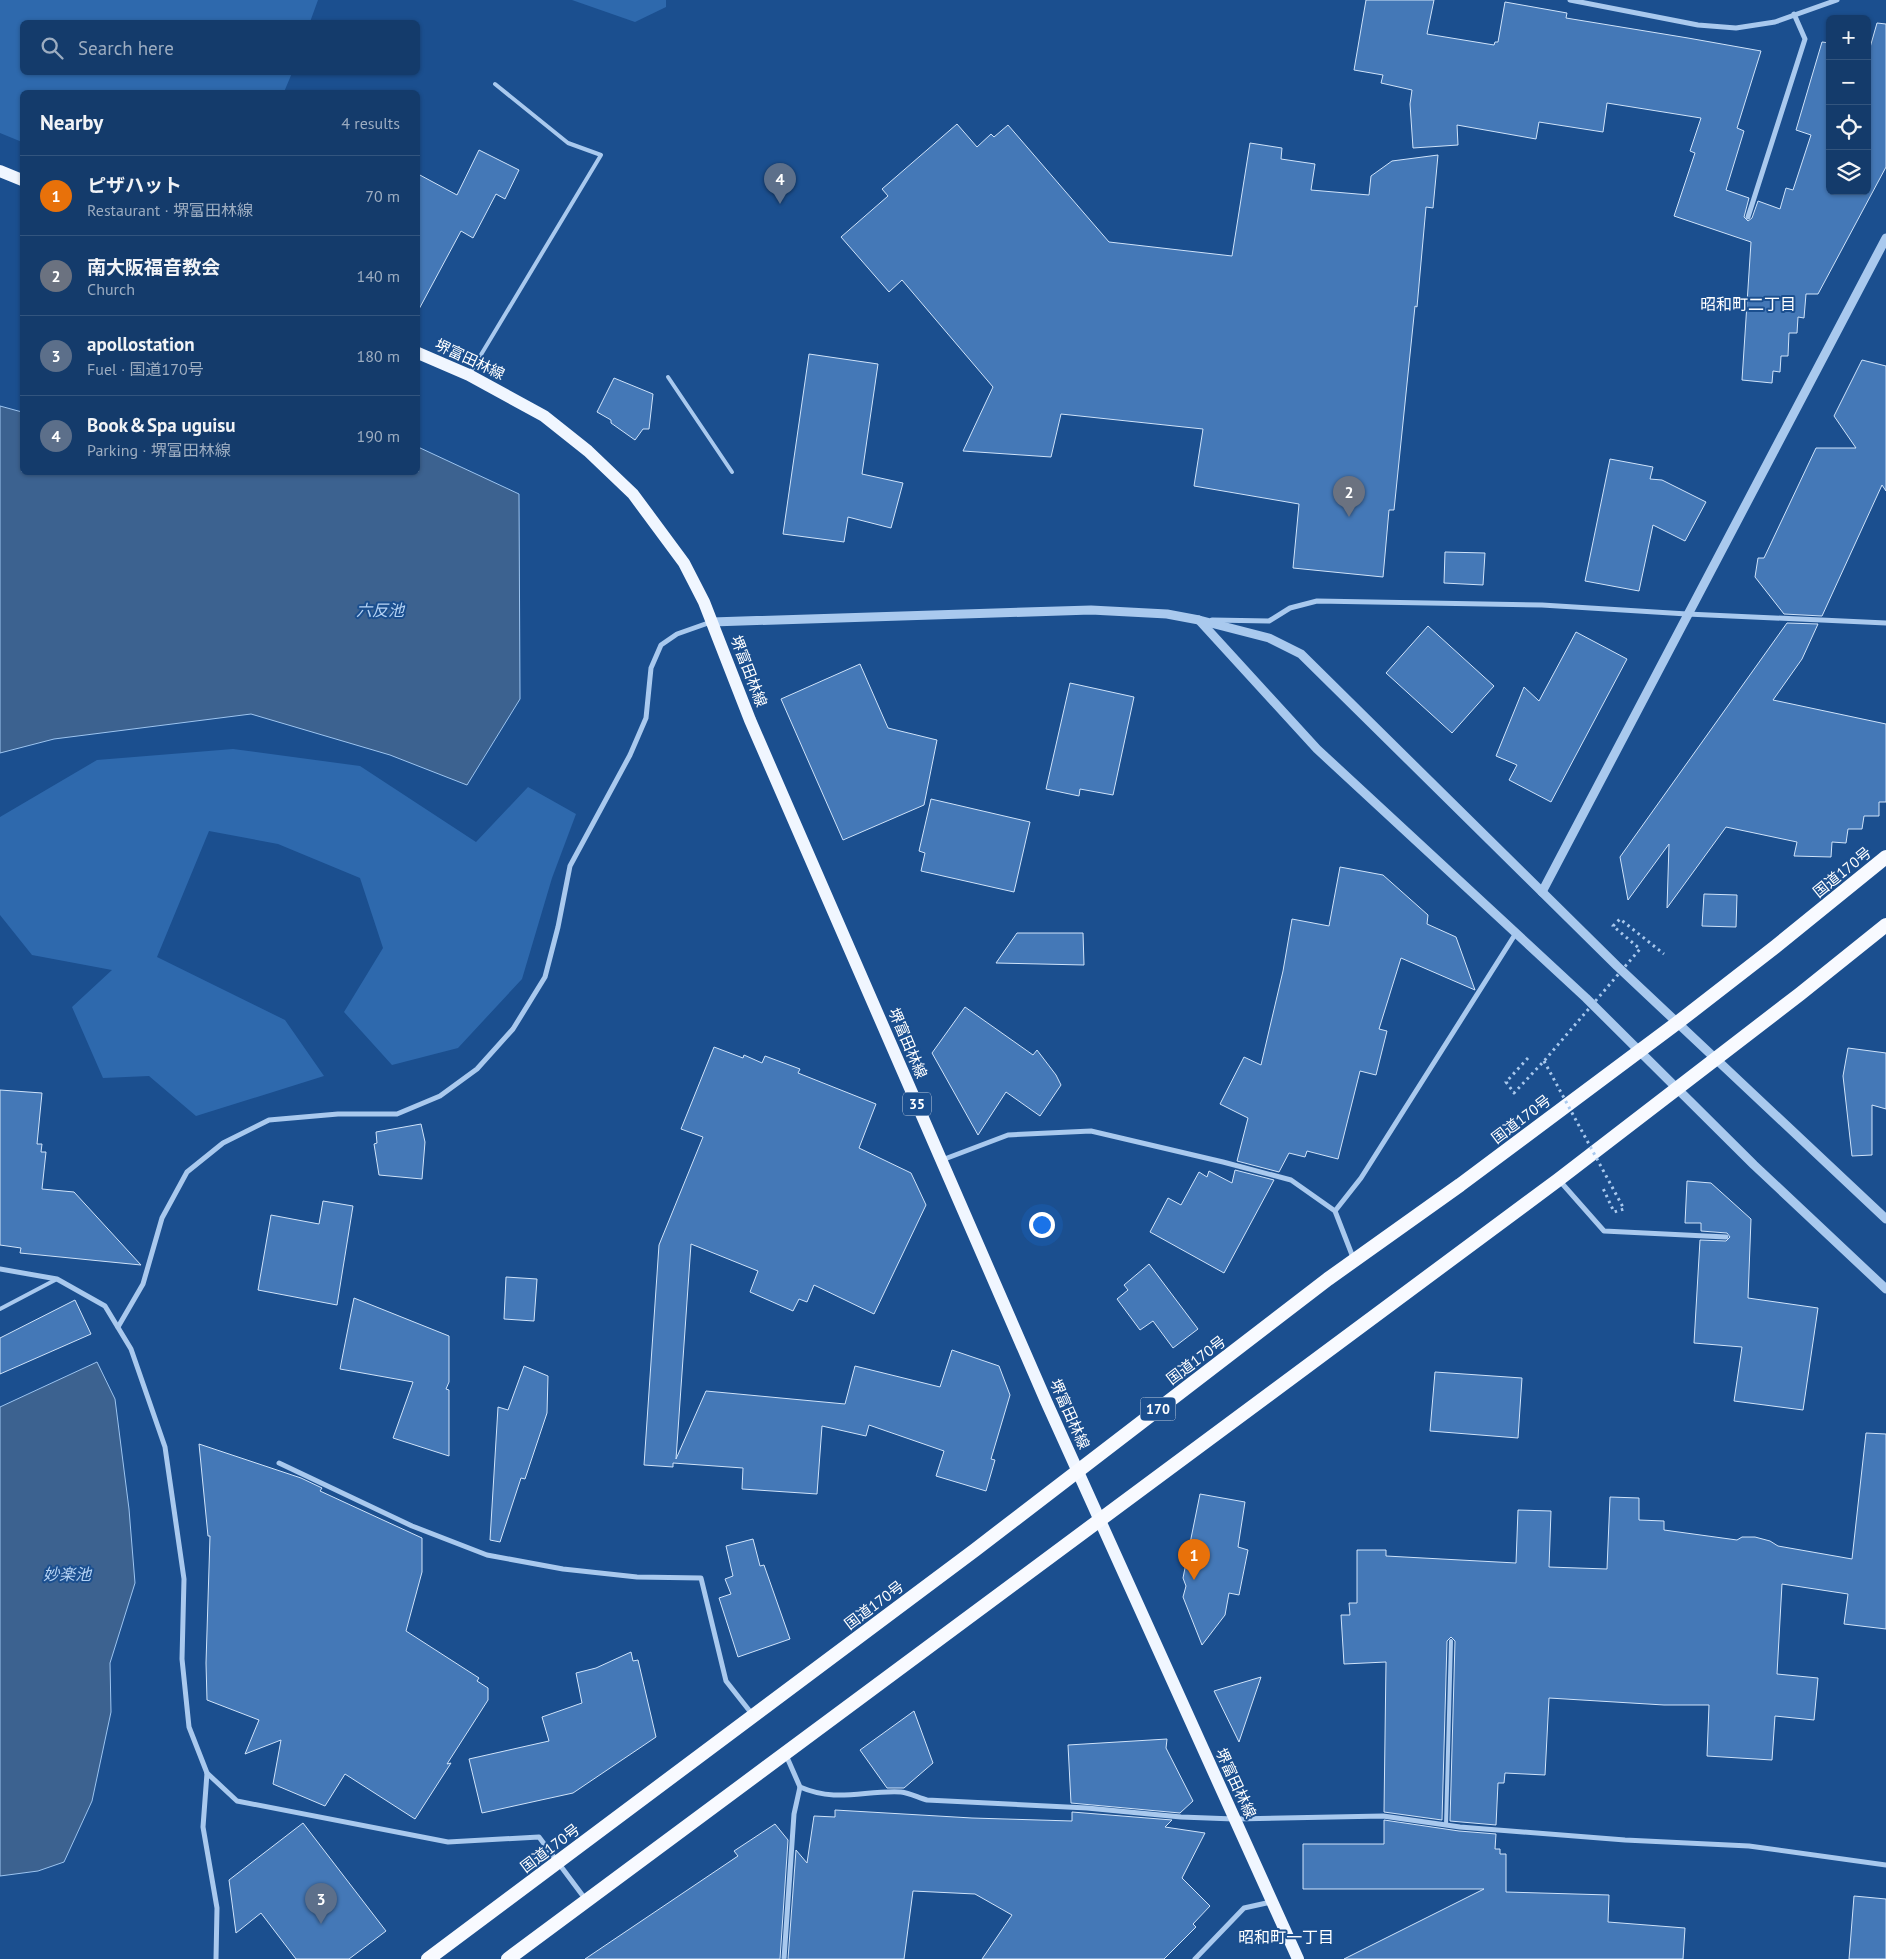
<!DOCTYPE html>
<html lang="en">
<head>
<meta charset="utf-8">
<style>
  body { margin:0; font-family:"PT Sans","Noto Sans JP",sans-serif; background:#1d4271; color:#f1f3f6 }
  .controls { position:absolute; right:15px; top:15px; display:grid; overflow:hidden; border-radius:8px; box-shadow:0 1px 4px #0004 }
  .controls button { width:45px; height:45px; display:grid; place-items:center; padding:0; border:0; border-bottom:1px solid #33557e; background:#143b6b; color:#f1f3f6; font:25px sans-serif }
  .you { position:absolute; left:1041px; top:1224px; width:18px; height:18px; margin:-12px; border:4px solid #fff; border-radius:50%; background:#1a73e8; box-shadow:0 0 0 8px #1a73e833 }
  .badge { display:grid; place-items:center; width:32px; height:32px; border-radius:50%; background:#8bbbb9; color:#fff; font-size:16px; font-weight:700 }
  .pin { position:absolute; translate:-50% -41px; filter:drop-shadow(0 1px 2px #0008) }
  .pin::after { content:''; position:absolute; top:26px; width:18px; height:15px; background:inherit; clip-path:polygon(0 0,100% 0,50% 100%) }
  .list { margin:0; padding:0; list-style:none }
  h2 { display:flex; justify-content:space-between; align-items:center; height:65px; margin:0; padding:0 20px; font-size:21px }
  h2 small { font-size:16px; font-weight:400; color:#9dadc1 }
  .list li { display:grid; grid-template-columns:32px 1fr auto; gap:15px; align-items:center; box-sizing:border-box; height:80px; padding:0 20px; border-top:1px solid #33557e }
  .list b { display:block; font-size:19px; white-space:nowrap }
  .list p { margin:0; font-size:16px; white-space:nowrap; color:#9dadc1 }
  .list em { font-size:16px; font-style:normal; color:#9dadc1 }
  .icon { flex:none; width:28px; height:28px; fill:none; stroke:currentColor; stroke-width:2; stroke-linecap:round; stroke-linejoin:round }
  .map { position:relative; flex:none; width:1886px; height:1959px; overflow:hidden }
  .search { position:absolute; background:#143b6b; box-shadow:0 1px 4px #0004; left:20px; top:20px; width:400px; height:55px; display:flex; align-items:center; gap:12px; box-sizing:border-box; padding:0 18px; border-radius:8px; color:#9dadc1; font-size:19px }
  .panel { position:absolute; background:#143b6b; box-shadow:0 1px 4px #0004; left:20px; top:90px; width:400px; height:385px; border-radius:8px }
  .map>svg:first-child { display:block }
  .green { fill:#2e69ad }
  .water { fill:#3c6290; stroke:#9cc4f0 }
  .building { fill:#4478b7; stroke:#cfe3fa }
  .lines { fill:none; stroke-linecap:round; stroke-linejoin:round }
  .service { stroke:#a9c9ee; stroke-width:4 }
  .minor { stroke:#a9c9ee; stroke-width:5 }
  .tertiary { stroke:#a9c9ee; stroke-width:9 }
  .primary { stroke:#f0f6ff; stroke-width:12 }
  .trunk { stroke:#f8faff; stroke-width:14 }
  .path-bridge { stroke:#a9c9ee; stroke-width:3; stroke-dasharray:2.5 4; stroke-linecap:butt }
  .labels { text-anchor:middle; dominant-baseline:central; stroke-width:4; stroke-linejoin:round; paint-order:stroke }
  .shield { fill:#1b4f8f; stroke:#bbcadd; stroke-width:1 }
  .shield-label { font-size:14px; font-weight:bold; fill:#fff }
  .street-label { font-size:15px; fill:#fff; stroke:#1b4f8f }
  .neighbourhood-label { font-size:16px; fill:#fff; stroke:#1b4f8f }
  .water-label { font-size:16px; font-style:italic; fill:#b5d3f5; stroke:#1b4f8f }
</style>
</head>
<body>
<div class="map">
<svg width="1886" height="1959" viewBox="0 0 1886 1959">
  <rect width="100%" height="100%" fill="#1b4f8f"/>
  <g class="green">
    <polygon points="0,0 318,0 310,22 22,22 22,72 292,73 284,92 22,92 22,142 0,133"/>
    <polygon points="572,0 666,0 666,7 635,22"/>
    <polygon points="233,749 360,766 476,842 528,787 576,814 552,878 522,979 458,1048 392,1065 344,1012 383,948 360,878 278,844 209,831 157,957 285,1020 324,1076 196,1116 149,1076 103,1078 72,1007 112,970 32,955 0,915 0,817 97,760"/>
  </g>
  <g class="water">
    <polygon points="0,406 22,412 22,472 418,472 418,447 519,494 520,699 467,785 390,755 251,714 54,739 0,753"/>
    <polygon points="97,1362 115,1399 129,1509 135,1583 110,1663 111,1712 92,1801 64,1862 38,1871 0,1876 0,1407"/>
  </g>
  <g class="building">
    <polygon points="1366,0 1434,0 1427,34 1494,45 1495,42 1498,42 1505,2 1567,13 1566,18 1688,38 1761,51 1737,128 1744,131 1726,190 1749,198 1744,217 1748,221 1752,218 1758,201 1780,209 1786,188 1793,190 1811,135 1796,130 1822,42 1830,43 1830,191 1867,191 1867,58 1877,23 1886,24 1886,167 1818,294 1806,294 1804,318 1798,317 1797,333 1789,333 1788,356 1781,356 1780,372 1773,371 1772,383 1742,380 1751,242 1674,216 1695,153 1690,151 1701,118 1607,103 1603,132 1539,122 1536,139 1457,125 1458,145 1413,148 1410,104 1412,90 1381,83 1383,75 1354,70"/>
    <polygon points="957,124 977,147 991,134 994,137 1008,125 1109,242 1232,256 1250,143 1282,148 1281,159 1315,164 1311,190 1369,195 1371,176 1392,161 1438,155 1433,208 1426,207 1417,307 1415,306 1394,510 1389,510 1383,577 1293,568 1299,504 1194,486 1203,429 1061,414 1051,457 963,451 993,387 902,280 889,292 841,237 888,196 882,189"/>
    <polygon points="479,150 519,170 505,199 496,194 473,238 461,231 418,311 418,174 457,195"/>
    <polygon points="809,354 878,364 862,474 903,483 891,528 848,517 844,542 783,534"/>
    <polygon points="1862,360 1886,366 1886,491 1882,485 1822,616 1784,614 1755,577 1758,558 1764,558 1816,448 1856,448 1834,416"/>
    <polygon points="614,378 653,394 649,429 643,429 635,440 611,423 611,420 597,412"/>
    <polygon points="1610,459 1653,467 1650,479 1662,480 1706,502 1685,541 1653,525 1639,591 1585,581"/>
    <polygon points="1445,552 1485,553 1483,585 1444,583"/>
    <polygon points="1787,623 1818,624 1802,659 1773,700 1886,724 1886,802 1879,802 1879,816 1864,816 1862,829 1848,829 1846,843 1832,842 1831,857 1794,856 1797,842 1726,827 1667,908 1669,844 1628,900 1620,857"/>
    <polygon points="1428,626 1494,686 1452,733 1386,673"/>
    <polygon points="1576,632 1627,659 1551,802 1509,780 1517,765 1496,756 1524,687 1539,701"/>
    <polygon points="860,664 888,728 937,740 924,805 843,840 781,699"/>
    <polygon points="1070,683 1134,697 1113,795 1080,789 1079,796 1046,789"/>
    <polygon points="931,799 1030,822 1014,892 921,871 925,853 919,851"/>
    <polygon points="1340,867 1383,875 1428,915 1427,924 1456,937 1475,990 1401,958 1379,1029 1387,1031 1376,1075 1360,1071 1338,1159 1307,1151 1305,1157 1289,1153 1279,1172 1237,1161 1248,1118 1220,1104 1244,1057 1261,1065 1283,971 1292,919 1329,926"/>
    <polygon points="1704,894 1737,895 1736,927 1702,926"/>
    <polygon points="1017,933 1083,933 1084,965 996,963"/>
    <polygon points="965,1007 1033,1055 1037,1050 1056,1075 1061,1085 1040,1116 1006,1092 978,1135 932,1053"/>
    <polygon points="714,1047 743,1058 744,1055 762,1063 765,1056 800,1069 798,1073 876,1104 859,1148 911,1173 926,1205 874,1314 814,1285 807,1302 799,1299 793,1311 750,1292 758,1271 691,1244 676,1459 706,1391 845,1404 855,1366 940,1387 952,1350 999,1366 1010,1395 991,1459 995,1460 986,1491 936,1476 944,1451 869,1425 866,1436 822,1426 817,1494 742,1489 743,1468 673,1463 673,1467 644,1465 659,1245 703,1137 681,1129"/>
    <polygon points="1848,1048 1886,1053 1886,1109 1872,1105 1872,1155 1852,1156 1843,1076"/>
    <polygon points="0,1090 42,1093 37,1144 42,1144 41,1152 46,1152 42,1189 74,1192 141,1265 20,1253 21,1248 0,1245"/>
    <polygon points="421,1124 425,1142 422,1179 379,1175 374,1144 377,1143 376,1132"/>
    <polygon points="1235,1170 1274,1180 1224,1273 1150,1232 1168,1198 1181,1205 1199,1172 1207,1177 1209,1171 1232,1183"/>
    <polygon points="1687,1181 1711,1183 1751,1219 1748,1298 1818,1308 1803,1410 1734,1401 1742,1347 1694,1343 1700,1240 1726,1241 1730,1237 1727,1233 1701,1231 1701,1223 1685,1223"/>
    <polygon points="323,1201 353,1206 337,1305 258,1290 271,1215 319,1224"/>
    <polygon points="1149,1264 1198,1329 1173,1348 1153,1321 1140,1330 1117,1299 1128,1290 1124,1285"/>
    <polygon points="506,1277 537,1279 534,1321 504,1319"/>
    <polygon points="354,1298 449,1336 449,1382 446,1389 449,1390 449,1456 393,1438 413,1382 340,1369"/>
    <polygon points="75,1300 91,1334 0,1374 0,1338"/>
    <polygon points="524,1366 548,1376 547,1413 525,1479 521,1478 500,1542 490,1540 498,1407 508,1410"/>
    <polygon points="1435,1372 1522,1378 1518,1438 1430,1431"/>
    <polygon points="1866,1433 1886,1434 1886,1629 1844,1624 1848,1594 1782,1584 1777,1674 1818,1678 1814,1720 1775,1716 1772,1760 1707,1756 1709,1705 1664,1705 1549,1698 1545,1775 1505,1773 1504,1783 1498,1783 1496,1825 1450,1821 1455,1641 1451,1637 1447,1641 1442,1820 1384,1812 1386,1662 1344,1664 1341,1615 1350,1615 1349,1603 1357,1603 1357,1550 1386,1550 1386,1556 1516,1563 1518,1510 1551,1511 1549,1567 1607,1569 1610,1497 1639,1498 1639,1520 1664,1521 1664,1530 1737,1540 1742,1537 1755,1537 1770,1541 1778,1546 1852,1559"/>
    <polygon points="199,1444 301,1478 322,1488 320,1491 422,1538 422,1572 406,1631 479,1678 477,1681 488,1688 488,1700 447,1764 451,1763 415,1819 345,1774 325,1806 273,1784 281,1740 245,1754 259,1720 207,1700 206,1663 210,1536 208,1536"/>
    <polygon points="1200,1494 1245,1502 1238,1547 1248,1550 1239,1595 1229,1593 1225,1615 1202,1645 1183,1597 1186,1586 1183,1578"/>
    <polygon points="753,1539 760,1566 764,1565 790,1639 738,1657 719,1598 731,1594 725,1579 733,1576 726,1546"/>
    <polygon points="631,1652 633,1661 638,1660 656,1737 573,1793 482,1813 469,1759 549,1741 542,1717 582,1703 576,1673 596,1668"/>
    <polygon points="1261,1677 1239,1742 1214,1691"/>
    <polygon points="914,1711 933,1763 904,1788 887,1788 860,1750"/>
    <polygon points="1167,1739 1166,1748 1193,1801 1180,1813 1071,1803 1068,1745"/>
    <polygon points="835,1810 972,1818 1072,1821 1072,1812 1172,1820 1165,1827 1205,1833 1182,1878 1210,1906 1193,1924 1196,1927 1164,1959 982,1959 1012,1915 975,1894 913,1891 904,1959 788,1959 796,1850 807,1863 814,1816 835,1817"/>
    <polygon points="1384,1820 1459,1831 1496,1834 1495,1849 1500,1849 1500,1854 1506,1854 1506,1892 1609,1895 1608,1922 1685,1928 1683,1959 1344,1959 1484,1889 1303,1889 1303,1844 1384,1844"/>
    <polygon points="303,1823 386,1931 349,1959 296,1959 261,1913 236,1933 229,1880"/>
    <polygon points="775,1824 788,1840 780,1959 585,1959 738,1856 734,1851"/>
    <polygon points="1854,1896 1886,1899 1886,1959 1849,1959"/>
  </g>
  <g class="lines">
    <g class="service">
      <polyline points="470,373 601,155 568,143 495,84"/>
      <polyline points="668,377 732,472"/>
      <polyline points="0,1309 57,1279"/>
      <polyline points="1446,1825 1451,1641"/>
    </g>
    <g class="minor">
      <polyline points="1570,0 1698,25 1736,28 1775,22 1837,0"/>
      <polyline points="1748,217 1805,39 1794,14"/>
      <polyline points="1212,620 1269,621 1290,608 1317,601 1542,605 1687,614 1886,623"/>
      <polyline points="942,1160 1008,1135 1091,1131 1223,1162 1291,1180 1335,1211 1354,1260"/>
      <polyline points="1559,1180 1604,1231 1726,1237"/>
      <polyline points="1335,1211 1361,1178 1516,933"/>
      <polyline points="0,1269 57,1279 105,1306 131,1349 165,1447 184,1579 182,1659 189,1727 207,1773 203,1827 217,1908 216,1959"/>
      <polyline points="118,1327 143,1284 162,1218 187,1172 223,1143 269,1120 338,1114 397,1114 440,1096 477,1069 513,1029 545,977 558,927 570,866 630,755 646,718 651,668 661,645 677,634 711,622"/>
      <polyline points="279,1463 412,1526 487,1555 563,1569 637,1577 701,1578 726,1681 752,1714"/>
      <polyline points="207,1773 237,1801 448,1842 539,1837 586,1900"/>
      <path d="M800,1787C837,1803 864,1790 901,1792C910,1793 919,1798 927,1800L1087,1808L1181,1817L1234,1819L1383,1816L1460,1827L1625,1840L1749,1846L1886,1865"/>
      <polyline points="784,1959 794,1814 800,1787 786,1755"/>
      <polyline points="1195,1959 1244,1908 1271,1902"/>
    </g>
    <g class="tertiary">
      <polyline points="1199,620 1317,749 1586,998 1754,1165 1886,1289"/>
      <polyline points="712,622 1091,610 1167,614 1199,620 1269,638 1301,654 1617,966 1886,1219"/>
      <polyline points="1542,892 1886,238"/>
    </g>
    <g class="primary">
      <polyline points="0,171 22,180"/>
      <polyline points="418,353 469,375 544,416 588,451 633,494 684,563 704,602 750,720 1046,1401 1298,1959"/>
    </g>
    <g class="trunk">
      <polyline points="428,1959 975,1550 1328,1279 1460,1185 1677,1023 1775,947 1886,857"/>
      <polyline points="508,1959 1558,1180 1800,994 1886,925"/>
    </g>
    <g class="path-bridge">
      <polyline points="1528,1058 1506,1082 1514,1093 1544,1061 1640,949 1613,926 1620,919 1664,954"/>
      <polyline points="1544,1061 1624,1209 1614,1212 1602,1186"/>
    </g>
  </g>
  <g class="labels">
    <g class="shield">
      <rect x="903" y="1092.5" width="28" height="23" rx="4"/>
      <rect x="1140.5" y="1397.5" width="35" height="23" rx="4"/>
    </g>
    <g class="shield-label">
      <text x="917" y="1104">35</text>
      <text x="1158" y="1409">170</text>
    </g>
    <g class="street-label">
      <text transform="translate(470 359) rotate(25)">堺富田林線</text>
      <text transform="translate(749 671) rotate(69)">堺富田林線</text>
      <text transform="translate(1842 872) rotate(-39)">国道170号</text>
      <text transform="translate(908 1043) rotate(67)">堺富田林線</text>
      <text transform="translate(1521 1119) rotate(-37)">国道170号</text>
      <text transform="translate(1196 1360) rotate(-37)">国道170号</text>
      <text transform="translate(1070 1414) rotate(66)">堺富田林線</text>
      <text transform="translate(874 1605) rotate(-37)">国道170号</text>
      <text transform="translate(1236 1783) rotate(65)">堺富田林線</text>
      <text transform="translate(550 1848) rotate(-37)">国道170号</text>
    </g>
    <g class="neighbourhood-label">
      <text x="1748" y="304">昭和町二丁目</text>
      <text x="1286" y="1937">昭和町一丁目</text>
    </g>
    <g class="water-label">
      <text x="380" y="610">六反池</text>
      <text x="67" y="1574">妙楽池</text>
    </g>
  </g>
</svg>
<div class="controls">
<button>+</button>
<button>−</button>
<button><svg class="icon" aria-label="locate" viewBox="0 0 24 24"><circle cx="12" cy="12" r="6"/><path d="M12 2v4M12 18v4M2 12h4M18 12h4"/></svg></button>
<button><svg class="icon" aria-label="layers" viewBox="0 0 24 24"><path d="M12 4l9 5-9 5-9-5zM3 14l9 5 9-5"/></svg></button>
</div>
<div class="you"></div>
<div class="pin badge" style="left:1194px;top:1580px;background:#e8710a">1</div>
<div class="pin badge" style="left:1349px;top:517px;background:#6b7280">2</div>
<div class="pin badge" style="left:321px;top:1924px;background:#5c6f8a">3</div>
<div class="pin badge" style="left:780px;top:204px;background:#5c6f8a">4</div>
<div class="search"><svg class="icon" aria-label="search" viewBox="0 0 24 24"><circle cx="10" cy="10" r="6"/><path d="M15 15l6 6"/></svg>Search here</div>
<section class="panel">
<h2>Nearby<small>4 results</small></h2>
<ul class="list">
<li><span class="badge" style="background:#e8710a">1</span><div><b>ピザハット</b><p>Restaurant · 堺富田林線</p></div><em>70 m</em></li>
<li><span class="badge" style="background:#6b7280">2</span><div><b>南大阪福音教会</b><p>Church</p></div><em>140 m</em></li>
<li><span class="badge" style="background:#5c6f8a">3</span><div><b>apollostation</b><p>Fuel · 国道170号</p></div><em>180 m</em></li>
<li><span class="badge" style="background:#5c6f8a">4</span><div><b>Book＆Spa uguisu</b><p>Parking · 堺富田林線</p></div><em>190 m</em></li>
</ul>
</section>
</div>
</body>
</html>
